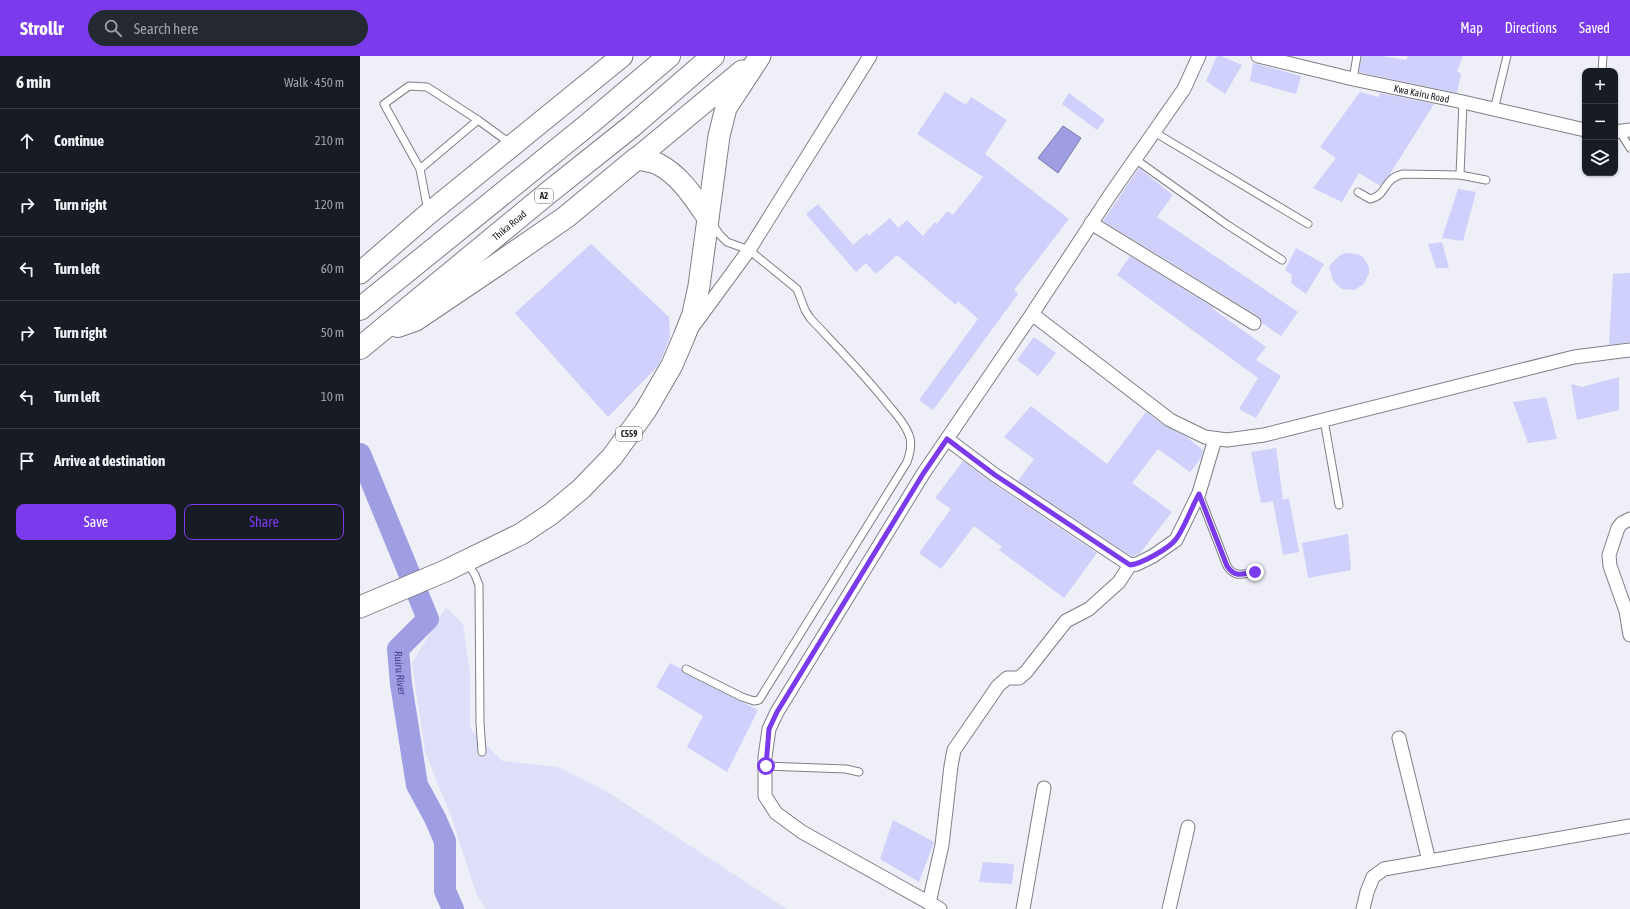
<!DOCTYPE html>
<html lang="en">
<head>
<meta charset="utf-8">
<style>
  body { margin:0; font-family:"Asap Condensed",sans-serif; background:#242831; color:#f1f3f6 }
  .controls { position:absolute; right:12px; top:12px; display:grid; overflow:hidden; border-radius:8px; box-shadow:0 1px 3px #0004 }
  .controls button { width:36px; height:36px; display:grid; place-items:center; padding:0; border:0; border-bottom:1px solid #363941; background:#171b24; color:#f1f3f6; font:20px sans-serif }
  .stop { position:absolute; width:12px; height:12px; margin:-9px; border:3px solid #7c3aed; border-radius:50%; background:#fff }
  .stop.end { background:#7c3aed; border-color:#fff; box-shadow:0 1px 4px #0008 }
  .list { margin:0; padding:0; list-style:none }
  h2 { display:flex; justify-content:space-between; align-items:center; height:52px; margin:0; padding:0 16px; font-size:17px }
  h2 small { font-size:13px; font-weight:400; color:#9ea1a6 }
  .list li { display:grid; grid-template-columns:26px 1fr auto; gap:12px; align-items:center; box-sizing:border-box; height:64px; padding:0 16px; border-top:1px solid #363941 }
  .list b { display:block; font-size:15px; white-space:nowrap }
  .list em { font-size:13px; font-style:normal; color:#9ea1a6 }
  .actions { display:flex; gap:8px; padding:12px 16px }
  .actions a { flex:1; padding:9px 0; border:1px solid #7c3aed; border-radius:8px; text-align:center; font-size:14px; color:#7c3aed }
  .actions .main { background:#7c3aed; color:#fff }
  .icon { flex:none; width:22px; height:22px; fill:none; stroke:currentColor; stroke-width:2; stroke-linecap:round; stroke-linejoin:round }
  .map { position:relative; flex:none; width:1270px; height:853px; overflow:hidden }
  header { display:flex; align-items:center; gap:24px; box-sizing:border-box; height:56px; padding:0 20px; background:#7c3aed; color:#fff }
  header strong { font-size:19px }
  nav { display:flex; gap:22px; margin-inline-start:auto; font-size:14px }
  .search { width:280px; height:36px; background:#242831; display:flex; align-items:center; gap:10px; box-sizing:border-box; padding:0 14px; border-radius:22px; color:#9ea1a6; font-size:15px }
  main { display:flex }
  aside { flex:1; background:#171b24 }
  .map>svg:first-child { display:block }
  .green { fill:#dedff8 }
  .water { fill:#9f9ee3; stroke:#7978a9 }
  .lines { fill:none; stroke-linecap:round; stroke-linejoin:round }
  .river { stroke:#9f9ee3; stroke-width:22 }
  .building { fill:#cfd0fb }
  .lane-casing { stroke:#7f7f87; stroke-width:9 }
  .street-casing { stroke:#7f7f87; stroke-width:15 }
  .primary-casing { stroke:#7f7f87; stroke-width:23 }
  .highway-casing { stroke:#7f7f87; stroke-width:24 }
  .lane { stroke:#fff; stroke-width:7 }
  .street { stroke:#fff; stroke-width:13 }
  .primary { stroke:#fff; stroke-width:21 }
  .highway { stroke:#fff; stroke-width:22 }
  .route { stroke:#7c3aed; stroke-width:5 }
  .labels { text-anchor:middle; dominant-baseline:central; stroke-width:4; stroke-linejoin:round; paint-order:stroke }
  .shield { fill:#fff; stroke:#636365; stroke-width:1 }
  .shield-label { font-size:9px; font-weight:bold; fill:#202023 }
  .street-label { font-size:10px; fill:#202023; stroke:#fff }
  .water-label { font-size:11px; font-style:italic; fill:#4b4394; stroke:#fff }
</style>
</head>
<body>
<header>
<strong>Strollr</strong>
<div class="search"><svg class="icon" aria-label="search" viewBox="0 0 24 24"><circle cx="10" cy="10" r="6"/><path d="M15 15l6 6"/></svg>Search here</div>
<nav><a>Map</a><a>Directions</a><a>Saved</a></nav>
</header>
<main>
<aside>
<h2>6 min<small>Walk · 450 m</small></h2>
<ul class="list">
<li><svg class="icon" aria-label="ahead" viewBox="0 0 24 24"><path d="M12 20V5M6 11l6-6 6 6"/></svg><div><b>Continue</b></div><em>210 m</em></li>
<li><svg class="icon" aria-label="right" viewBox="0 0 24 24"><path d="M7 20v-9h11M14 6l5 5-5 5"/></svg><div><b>Turn right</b></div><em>120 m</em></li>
<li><svg class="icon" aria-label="left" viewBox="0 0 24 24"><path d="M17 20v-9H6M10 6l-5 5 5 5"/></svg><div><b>Turn left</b></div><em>60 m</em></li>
<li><svg class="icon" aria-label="right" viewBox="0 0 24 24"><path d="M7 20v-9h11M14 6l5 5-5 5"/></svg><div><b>Turn right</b></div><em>50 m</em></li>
<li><svg class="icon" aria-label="left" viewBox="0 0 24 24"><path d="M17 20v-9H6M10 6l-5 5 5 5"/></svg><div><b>Turn left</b></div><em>10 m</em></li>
<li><svg class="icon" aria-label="arrive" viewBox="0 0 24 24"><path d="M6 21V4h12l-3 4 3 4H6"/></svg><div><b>Arrive at destination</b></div></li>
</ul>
<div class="actions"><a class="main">Save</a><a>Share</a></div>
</aside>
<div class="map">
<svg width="1270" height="853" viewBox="0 0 1270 853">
  <rect width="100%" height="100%" fill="#eeeff7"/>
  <polygon class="green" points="86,551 103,568 110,617 110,672 142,705 198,711 246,735 427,853 126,853 117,840 91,760 65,696 52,607"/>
  <polygon class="water" points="703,70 721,82 698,117 678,102"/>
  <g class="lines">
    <path class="river" id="s1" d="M0,398L68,563L38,593L41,628L57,729L75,762L85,785V835L93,853"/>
  </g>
  <g class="building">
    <polygon points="857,0 861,0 882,9 865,38 846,25"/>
    <polygon points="1002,0 1022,0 1046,4 1048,0 1103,0 1097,15 1101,18 1097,37 999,16"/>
    <polygon points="893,7 941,20 936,38 890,25"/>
    <polygon points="585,36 606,49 611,41 647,64 625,98 709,163 654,234 658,238 573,354 559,344 618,263 598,245 596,249 537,199 516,218 506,207 496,216 446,158 458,148 493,189 507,177 509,180 530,162 538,172 547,164 563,180 575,166 577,168 587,155 593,159 623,121 557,78"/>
    <polygon points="1000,36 1019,41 1020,37 1074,48 1030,118 1020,130 999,117 982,146 953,132 976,102 960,91"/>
    <polygon points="709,37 745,64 737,74 702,48"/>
    <polygon points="779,112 813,139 797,161 938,256 921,280 902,267 898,260 743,165"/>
    <polygon points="1098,133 1116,136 1103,185 1082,182"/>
    <polygon points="1082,186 1089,212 1076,212 1068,188"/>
    <polygon points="231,188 309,261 310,282 298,310 248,361 155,257"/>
    <polygon points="936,192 964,208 946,238 931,227 932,219 925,214"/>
    <polygon points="985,197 997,198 1003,201 1009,211 1009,217 1004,228 994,234 982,233 977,229 973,224 969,210 979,200"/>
    <polygon points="770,200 854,252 853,253 906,291 896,304 921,320 896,362 879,353 898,322 757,219"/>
    <polygon points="1270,217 1270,286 1249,289 1253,218"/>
    <polygon points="674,281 696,297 678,320 657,304"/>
    <polygon points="1259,321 1259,354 1217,364 1211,328 1222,331"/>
    <polygon points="1186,341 1197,383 1168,387 1153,346"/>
    <polygon points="671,350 747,408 786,356 805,370 825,380 843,394 841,402 830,416 798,393 772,427 812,456 780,497 772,501 658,425 674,403 644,381"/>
    <polygon points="916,392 923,444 929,442 939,496 923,499 913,445 901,447 891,396"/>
    <polygon points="603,405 631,426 737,497 704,542 639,494 642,491 614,470 581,513 559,497 591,453 575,442"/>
    <polygon points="988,478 991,514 948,522 942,487"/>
    <polygon points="310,607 321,613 324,617 398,654 367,716 327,691 343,660 296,631"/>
    <polygon points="533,764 574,786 559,826 520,803"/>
    <polygon points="623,806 654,808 652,828 619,826"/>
  </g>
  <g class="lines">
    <defs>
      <g id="lane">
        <polyline points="1242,15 1243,0"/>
        <polyline points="993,23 997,0"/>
        <polyline points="1134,54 1147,0"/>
        <polyline points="794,76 948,168"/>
        <polyline points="1260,76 1270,92"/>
        <polyline points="775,103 866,168 922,204"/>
        <polyline points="60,113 118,64"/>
        <polyline points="1100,119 1126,124"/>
        <path d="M998,136L1010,143C1028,139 1022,123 1043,118L1100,119L1103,46"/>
        <polyline points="68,155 60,113 24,48 49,30 67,31 118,64 151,88"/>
        <polyline points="964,364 979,449"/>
        <path d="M839,438L867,510C875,522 882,518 895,516"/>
        <polyline points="107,506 115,519 119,529 120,667 122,696"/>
        <path d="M326,613L382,641L394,645L399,644L547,406C550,398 552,391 550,382C547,371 538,360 530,351C506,320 477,291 450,262L445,254L437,233L389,194L367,186L359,178L352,167"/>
        <polyline points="405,710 486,713 499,716"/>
      </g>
      <g id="street">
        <path id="s2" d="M898,0L993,23L1103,46L1225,74"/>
        <polyline points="1255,76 1270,74"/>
        <polyline points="731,167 894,267"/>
        <polyline points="672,258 810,364 845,381 867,384 904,379 1214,301 1270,294"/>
        <polyline points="334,269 389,194 510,0"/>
        <polyline points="587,383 635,419 770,509 777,508 793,500 816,484 839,437 855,383"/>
        <polyline points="1270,463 1262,467 1258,472 1249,499 1250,510 1266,555 1270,579"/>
        <polyline points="1039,682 1069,805"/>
        <polyline points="569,847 582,789 591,710 594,694 638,630 647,622 659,622 666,616 706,565 729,553 759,526 770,509"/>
        <polyline points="580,853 442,776 416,757 405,740 405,701 409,673 417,656 563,418 672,258 750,139 824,33 839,0"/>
        <polyline points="663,853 684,732"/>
        <polyline points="809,853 828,771"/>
        <polyline points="1003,853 1007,836 1013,821 1024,813 1270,770"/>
      </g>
      <g id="primary">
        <polyline points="276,103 382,15"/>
        <path d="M276,103C283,104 291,105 298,108C321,120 334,142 348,162"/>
        <polyline points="0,217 68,158 262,0"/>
        <polyline points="0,551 85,515 161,478 191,458 221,433 252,401 286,354 312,309 324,281 333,258 339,230 359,80 366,52 400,0"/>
      </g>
      <g id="highway">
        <polyline points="0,253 230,67 309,0"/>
        <polyline points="38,270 55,264 138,208 206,161 276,103"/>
        <path id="s3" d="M0,292L188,137L272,70L353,0"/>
      </g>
    </defs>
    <use href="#lane" class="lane-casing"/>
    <use href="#street" class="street-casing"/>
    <use href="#primary" class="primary-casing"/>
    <use href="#highway" class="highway-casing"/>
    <use href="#lane" class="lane"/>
    <use href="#street" class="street"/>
    <use href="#primary" class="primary"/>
    <use href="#highway" class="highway"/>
  </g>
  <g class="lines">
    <path class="route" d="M406,710L409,673L417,656L563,418L587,383L635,419L770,509C781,508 810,492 816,483C824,473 832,450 839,438L867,510C875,522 882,518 895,516"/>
  </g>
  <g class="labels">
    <g class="shield">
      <rect x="175" y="133" width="18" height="14" rx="3"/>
      <rect x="256" y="371" width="26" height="14" rx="3"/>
    </g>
    <g class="shield-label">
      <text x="184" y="140">A2</text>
      <text x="269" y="378">C559</text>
    </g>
    <g class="street-label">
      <text stroke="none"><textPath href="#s2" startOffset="168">Kwa Kairu Road</textPath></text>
      <text stroke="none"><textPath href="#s3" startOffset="193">Thika Road</textPath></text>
    </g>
    <g class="water-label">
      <text stroke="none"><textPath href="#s1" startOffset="245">Ruiru River</textPath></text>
    </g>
  </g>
</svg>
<div class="controls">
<button>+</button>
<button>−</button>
<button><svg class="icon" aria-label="layers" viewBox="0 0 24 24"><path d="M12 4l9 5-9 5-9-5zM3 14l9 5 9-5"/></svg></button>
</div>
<div class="stop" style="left:406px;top:710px"></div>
<div class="stop end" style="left:895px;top:516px"></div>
</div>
</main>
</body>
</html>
